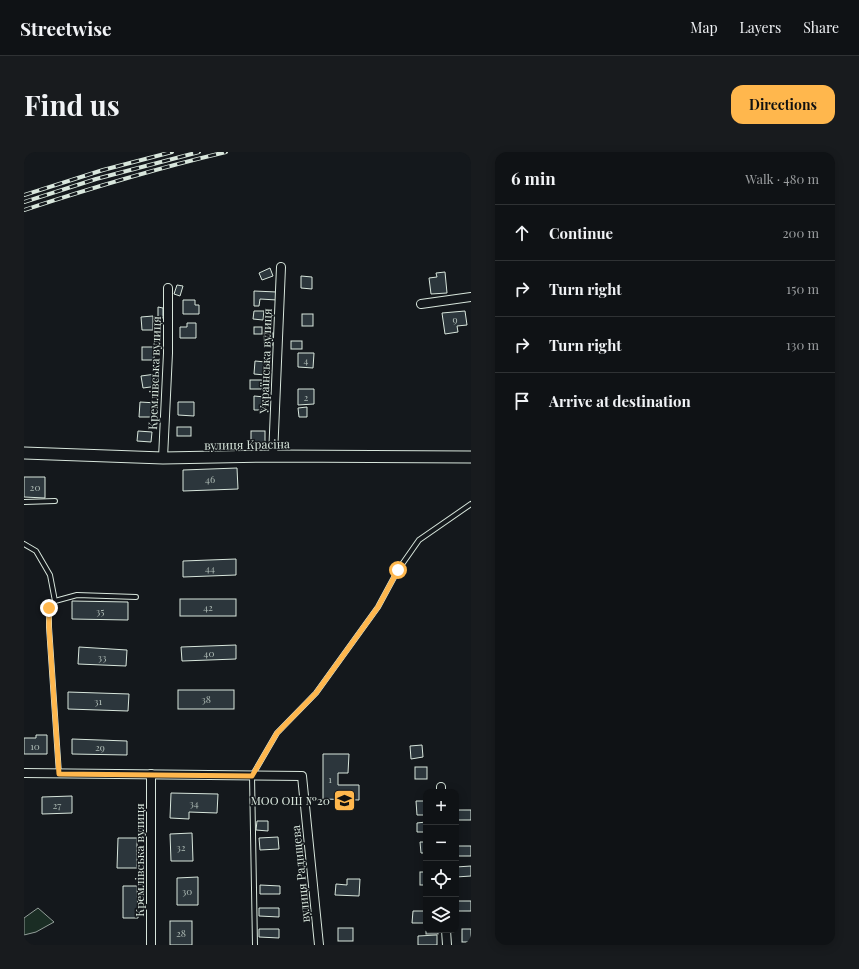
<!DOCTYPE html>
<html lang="en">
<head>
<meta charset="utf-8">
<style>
  body { margin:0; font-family:"Playfair Display",serif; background:#181b1e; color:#f1f3f6 }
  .controls { position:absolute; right:12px; bottom:12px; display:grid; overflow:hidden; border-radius:8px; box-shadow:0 2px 10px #0003 }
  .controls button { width:36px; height:36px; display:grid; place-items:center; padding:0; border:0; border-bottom:1px solid #2f3234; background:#0f1215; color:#f1f3f6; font:20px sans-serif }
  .stop { position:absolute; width:12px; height:12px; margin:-9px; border:3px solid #ffb74d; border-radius:50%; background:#fff }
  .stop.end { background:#ffb74d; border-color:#fff; box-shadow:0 1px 4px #0008 }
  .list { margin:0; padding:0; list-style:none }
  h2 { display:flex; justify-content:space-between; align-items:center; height:52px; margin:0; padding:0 16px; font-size:17px }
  h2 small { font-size:13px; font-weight:400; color:#9b9ea0 }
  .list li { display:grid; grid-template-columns:26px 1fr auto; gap:12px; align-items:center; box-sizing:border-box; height:56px; padding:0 16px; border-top:1px solid #2f3234 }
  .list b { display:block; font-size:15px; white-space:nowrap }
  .list em { font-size:13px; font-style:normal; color:#9b9ea0 }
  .icon { flex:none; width:22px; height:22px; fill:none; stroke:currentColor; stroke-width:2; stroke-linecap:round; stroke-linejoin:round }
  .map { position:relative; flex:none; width:447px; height:793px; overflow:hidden; border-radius:12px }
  header { display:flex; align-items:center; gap:24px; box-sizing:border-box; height:56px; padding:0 20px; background:#0f1215; border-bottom:1px solid #2f3234 }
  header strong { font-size:19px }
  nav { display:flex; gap:22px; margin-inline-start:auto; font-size:14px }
  .intro { display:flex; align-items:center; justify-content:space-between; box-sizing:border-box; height:96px; padding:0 24px }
  h1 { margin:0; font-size:28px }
  .button { padding:10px 18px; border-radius:12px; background:#ffb74d; color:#111; font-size:14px; font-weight:700 }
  main { display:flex; gap:24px; padding:0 24px }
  aside { flex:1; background:#0f1215; border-radius:12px; box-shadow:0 2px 10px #0003 }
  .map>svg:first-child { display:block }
  .green { fill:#1a2d24; stroke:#939e99 }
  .building { fill:#2c363c; stroke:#d8e6dc }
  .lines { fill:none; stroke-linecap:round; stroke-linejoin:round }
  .lane-casing { stroke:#d8e6dc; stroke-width:6 }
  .street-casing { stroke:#d8e6dc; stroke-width:10 }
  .secondary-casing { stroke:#d8e6dc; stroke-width:13 }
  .lane { stroke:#14181c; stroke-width:4 }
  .street { stroke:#14181c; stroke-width:8 }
  .secondary { stroke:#14181c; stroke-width:11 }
  .rail-casing { stroke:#d8e6dc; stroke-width:4 }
  .rail { stroke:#14181c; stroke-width:2.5; stroke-dasharray:8; stroke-linecap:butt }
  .route { stroke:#ffb74d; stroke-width:5 }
  .labels { text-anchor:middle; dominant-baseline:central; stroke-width:3; stroke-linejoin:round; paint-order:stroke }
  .number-label { font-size:10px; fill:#adbab4 }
  .street-label { font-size:12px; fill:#d8e6dc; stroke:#14181c }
  .poi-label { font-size:12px; fill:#d8e6dc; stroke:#14181c; text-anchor:end }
</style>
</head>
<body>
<header>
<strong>Streetwise</strong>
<nav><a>Map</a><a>Layers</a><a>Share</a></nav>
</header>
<div class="intro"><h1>Find us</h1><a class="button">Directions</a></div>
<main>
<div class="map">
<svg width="447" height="793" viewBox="0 0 447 793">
  <rect width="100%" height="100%" fill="#14181c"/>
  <polygon class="green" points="14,756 30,770 12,780 0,783 0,766"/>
  <g class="building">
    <polygon points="246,116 249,124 238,128 235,121"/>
    <polygon points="421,120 423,141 407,142 405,126 413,125 412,121"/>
    <polygon points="277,124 288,125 288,137 277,136"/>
    <polygon points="153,133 159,134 156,144 150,142"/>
    <polygon points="230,139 253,140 253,148 236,147 235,154 230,154"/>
    <polygon points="159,148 171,148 171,153 175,153 175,162 159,162"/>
    <polygon points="134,155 139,156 139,166 134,165"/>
    <polygon points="230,159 240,159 239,168 229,167"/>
    <polygon points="441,159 443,173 433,174 434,180 421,182 418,161"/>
    <rect x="278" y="162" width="11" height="12"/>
    <polygon points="129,164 129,178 118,178 117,165"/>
    <polygon points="163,171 172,171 172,186 156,186 156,175 163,175"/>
    <rect x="230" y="175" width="8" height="7"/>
    <rect x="240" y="181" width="9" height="12"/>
    <rect x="267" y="189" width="11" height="8"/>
    <rect x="118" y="195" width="12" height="13"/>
    <polygon points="274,201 290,201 289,216 274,215"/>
    <polygon points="231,209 242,210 241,223 230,222"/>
    <polygon points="132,222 134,234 119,236 117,224"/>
    <rect x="226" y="228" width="12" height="9"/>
    <polygon points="274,237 290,237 290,252 274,253"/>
    <polygon points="230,244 241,245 241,258 230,258"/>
    <polygon points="116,250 133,251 133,265 115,265"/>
    <polygon points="154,250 170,250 170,264 154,263"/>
    <polygon points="283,255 283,265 275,265 274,256"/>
    <rect x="153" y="275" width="14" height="9"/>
    <polygon points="114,279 128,280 127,290 113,289"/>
    <rect x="227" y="279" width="14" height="12"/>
    <polygon points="213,316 214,337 159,339 159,318"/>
    <polygon points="0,325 21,325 21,346 0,345"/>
    <polygon points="212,407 212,423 159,425 159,409"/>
    <rect x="156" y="447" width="56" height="17"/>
    <polygon points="48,449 104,450 104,468 48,467"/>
    <polygon points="212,493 212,507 158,509 157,495"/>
    <polygon points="55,495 103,498 102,514 54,512"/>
    <rect x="154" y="538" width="56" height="19"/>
    <polygon points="44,540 105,542 104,559 44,557"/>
    <polygon points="12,583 23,583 23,602 0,602 0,586 12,586"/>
    <polygon points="48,587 103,589 103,603 48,602"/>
    <polygon points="398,593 399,605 387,607 386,594"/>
    <polygon points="299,602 325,602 324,621 314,621 314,633 335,633 335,648 299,647"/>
    <rect x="391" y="615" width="12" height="12"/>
    <polygon points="147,641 194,642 193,661 165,660 165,667 146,666"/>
    <polygon points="48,644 48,661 18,662 18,645"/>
    <polygon points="392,649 402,649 402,663 393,663"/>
    <rect x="432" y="658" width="15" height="10"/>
    <polygon points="233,669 244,669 244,679 232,678"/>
    <polygon points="402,670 402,680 393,680 393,671"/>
    <polygon points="168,681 169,709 147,709 146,682"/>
    <polygon points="254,685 255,697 236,698 235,686"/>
    <polygon points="94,686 113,686 113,716 93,716"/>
    <polygon points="396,690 402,690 402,701 397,701"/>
    <rect x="432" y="694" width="15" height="10"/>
    <polygon points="447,714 447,724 432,725 432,715"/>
    <rect x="396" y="720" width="6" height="13"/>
    <polygon points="174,725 174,753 153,753 153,726"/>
    <polygon points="323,727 336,727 335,744 311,743 312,732 323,733"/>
    <polygon points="236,733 256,734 256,742 236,742"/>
    <polygon points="99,734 113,734 114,766 99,766"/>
    <rect x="433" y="749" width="14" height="10"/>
    <polygon points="235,756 255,756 255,765 235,764"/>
    <polygon points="389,759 401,759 401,771 388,771"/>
    <rect x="146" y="769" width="22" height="24"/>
    <rect x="314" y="776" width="15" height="13"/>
    <polygon points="235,777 255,777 255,786 235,785"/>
    <rect x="438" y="777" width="9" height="13"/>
    <rect x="402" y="778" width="12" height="4"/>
    <polygon points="413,783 413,793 394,793 394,784"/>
  </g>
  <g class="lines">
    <defs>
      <g id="lane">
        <polyline points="0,350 31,349"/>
        <polyline points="0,392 12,399 26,423 31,449"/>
        <polyline points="35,622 25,475 25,456 31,449 53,443 112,445"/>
        <polyline points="231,793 228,624 253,581 292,541 354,455 374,418 395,388 447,352"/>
      </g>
      <g id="street">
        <polyline points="397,152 447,145"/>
        <polyline points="249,304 257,115"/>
        <polyline points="139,306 144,201 144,136"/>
        <polyline points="0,621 278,624 295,793"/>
        <polyline points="417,635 417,640"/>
        <polyline points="422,778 423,793"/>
        <polyline points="127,793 127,622"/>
      </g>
      <polyline id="secondary" points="0,301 139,306 249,304 447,305"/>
    </defs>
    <use href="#lane" class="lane-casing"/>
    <use href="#street" class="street-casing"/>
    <use href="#secondary" class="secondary-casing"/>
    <use href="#lane" class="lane"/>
    <use href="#street" class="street"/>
    <use href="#secondary" class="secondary"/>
    <defs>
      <g id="rail">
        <polyline points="0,43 79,18 148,0"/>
        <polyline points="0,50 72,27 175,0"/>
        <path d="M0,58C67,36 134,16 202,0"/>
      </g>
    </defs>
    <use href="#rail" class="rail-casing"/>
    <use href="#rail" class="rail"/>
  </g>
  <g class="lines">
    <polyline class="route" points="25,456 25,475 35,622 228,624 253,581 292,541 354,455 374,418"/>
  </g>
  <defs>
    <symbol id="school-square" viewBox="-11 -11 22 22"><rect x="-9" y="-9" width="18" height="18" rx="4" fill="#ffb74d" stroke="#14181c"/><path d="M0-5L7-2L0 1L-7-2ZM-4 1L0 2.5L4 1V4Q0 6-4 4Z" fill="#111"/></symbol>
  </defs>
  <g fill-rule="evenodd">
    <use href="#school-square" x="308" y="636" width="25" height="25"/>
  </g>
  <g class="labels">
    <g class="number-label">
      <text x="431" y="167">9</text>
      <text x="282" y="208">4</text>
      <text x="282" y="245">2</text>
      <text x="186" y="327">46</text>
      <text x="11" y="335">20</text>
      <text x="186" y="416">44</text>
      <text x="184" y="455">42</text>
      <text x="76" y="459">35</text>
      <text x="185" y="501">40</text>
      <text x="78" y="505">33</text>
      <text x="182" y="547">38</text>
      <text x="74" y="549">31</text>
      <text x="11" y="594">10</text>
      <text x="76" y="595">29</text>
      <text x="306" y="627">1</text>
      <text x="170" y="651">34</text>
      <text x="33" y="653">27</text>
      <text x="157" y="695">32</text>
      <text x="163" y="739">30</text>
      <text x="157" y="781">28</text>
    </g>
    <g class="street-label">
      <text transform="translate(241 209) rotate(-88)">Українська вулиця</text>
      <text transform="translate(130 221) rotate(-88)">Кремлівська вулиця</text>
      <text transform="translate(223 292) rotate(-1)">вулиця Красіна</text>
      <text transform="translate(115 708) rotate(-90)">Кремлівська вулиця</text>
      <text transform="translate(276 722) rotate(-96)">вулиця Радищева</text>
    </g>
    <g class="poi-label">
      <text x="306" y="648">МОО ОШ №20</text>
    </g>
  </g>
</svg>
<div class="controls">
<button>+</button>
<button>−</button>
<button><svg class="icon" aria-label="locate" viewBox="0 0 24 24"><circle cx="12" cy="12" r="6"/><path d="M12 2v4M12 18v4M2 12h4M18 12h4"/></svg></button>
<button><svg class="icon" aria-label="layers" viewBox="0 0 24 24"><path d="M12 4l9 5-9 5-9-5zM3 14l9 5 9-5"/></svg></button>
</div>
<div class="stop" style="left:374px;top:418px"></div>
<div class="stop end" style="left:25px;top:456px"></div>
</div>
<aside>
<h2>6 min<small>Walk · 480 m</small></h2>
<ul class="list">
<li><svg class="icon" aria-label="ahead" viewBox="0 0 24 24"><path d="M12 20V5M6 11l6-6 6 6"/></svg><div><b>Continue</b></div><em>200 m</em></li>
<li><svg class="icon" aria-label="right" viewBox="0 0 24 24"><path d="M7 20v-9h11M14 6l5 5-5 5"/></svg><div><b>Turn right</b></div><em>150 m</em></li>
<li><svg class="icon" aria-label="right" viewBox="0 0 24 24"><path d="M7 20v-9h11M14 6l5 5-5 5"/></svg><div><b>Turn right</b></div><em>130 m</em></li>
<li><svg class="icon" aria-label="arrive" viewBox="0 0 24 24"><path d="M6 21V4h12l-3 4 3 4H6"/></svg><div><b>Arrive at destination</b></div></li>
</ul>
</aside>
</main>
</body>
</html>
